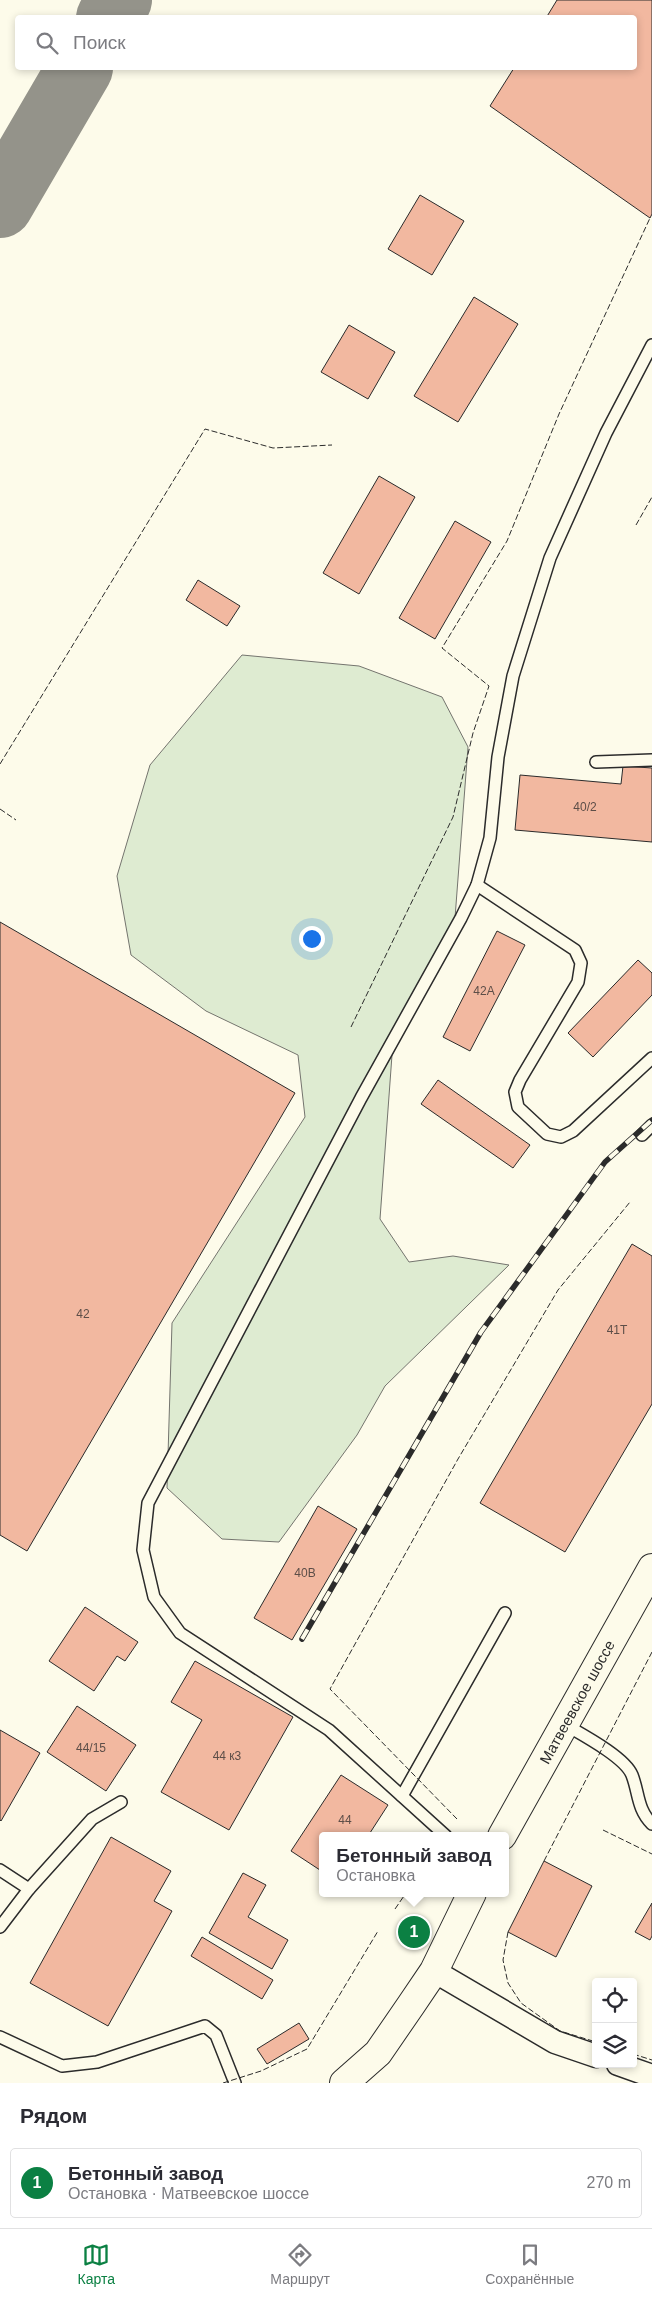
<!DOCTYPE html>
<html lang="ru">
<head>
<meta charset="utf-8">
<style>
  body { margin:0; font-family:Arial,sans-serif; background:#f7f7f7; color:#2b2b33 }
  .controls { position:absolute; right:15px; bottom:15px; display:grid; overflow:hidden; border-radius:5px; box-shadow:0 2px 8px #0003 }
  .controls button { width:45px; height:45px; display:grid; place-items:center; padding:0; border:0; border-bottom:1px solid #e1e1e2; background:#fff; color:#2b2b33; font:25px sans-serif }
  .you { position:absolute; left:311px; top:938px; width:18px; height:18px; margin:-12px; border:4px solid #fff; border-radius:50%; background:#1a73e8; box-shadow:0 0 0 8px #1a73e833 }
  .badge { display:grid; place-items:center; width:32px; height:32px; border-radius:50%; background:#0b8043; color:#fff; font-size:16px; font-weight:700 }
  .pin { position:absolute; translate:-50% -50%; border:2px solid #fff; box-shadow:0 1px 5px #0006 }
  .popup { position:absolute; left:319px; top:1832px; width:190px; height:65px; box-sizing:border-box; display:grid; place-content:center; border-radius:5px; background:#fff; filter:drop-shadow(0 1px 4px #0005); font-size:16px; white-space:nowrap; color:#7c7c81 }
  .popup b { font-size:19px; color:#2b2b33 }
  .popup::after { content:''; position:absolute; left:50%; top:100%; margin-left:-10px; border:10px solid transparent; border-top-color:#fff }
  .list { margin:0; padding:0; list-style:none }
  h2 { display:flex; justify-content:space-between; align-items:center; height:65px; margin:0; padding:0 20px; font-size:21px }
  h2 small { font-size:16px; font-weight:400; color:#7c7c81 }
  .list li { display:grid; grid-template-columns:32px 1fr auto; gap:15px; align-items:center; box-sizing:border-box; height:70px; margin:0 10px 10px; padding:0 10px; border:1px solid #e1e1e2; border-radius:5px }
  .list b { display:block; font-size:19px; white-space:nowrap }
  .list p { margin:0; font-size:16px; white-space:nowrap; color:#7c7c81 }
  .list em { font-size:16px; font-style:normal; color:#7c7c81 }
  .icon { flex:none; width:28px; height:28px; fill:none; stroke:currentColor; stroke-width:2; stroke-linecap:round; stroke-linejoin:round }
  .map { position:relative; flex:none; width:652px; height:2083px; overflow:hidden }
  .search { position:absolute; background:#fff; box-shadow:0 2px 8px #0003; left:15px; right:15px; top:15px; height:55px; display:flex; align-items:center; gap:12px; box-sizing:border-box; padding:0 18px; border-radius:5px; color:#7c7c81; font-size:19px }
  .sheet { height:145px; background:#fff }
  nav { display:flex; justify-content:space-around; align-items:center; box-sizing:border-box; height:70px; border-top:1px solid #e1e1e2; background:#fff; font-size:14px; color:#7c7c81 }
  nav a { display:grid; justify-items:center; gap:2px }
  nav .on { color:#0b8043 }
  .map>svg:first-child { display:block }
  .green { fill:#deebd1; stroke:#74746e }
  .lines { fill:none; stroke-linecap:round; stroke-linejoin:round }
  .taxiway { stroke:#94938a; stroke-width:66 }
  .building { fill:#f2b8a0; stroke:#2b2b2b }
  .lane-casing { stroke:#2b2b2b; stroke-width:14 }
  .street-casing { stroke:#2b2b2b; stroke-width:25 }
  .secondary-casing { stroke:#2b2b2b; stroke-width:30 }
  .lane { stroke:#fdfbea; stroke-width:11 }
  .street { stroke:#fdfbea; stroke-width:22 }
  .secondary { stroke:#fdfbea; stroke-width:28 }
  .rail-casing { stroke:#2b2b2b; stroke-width:5.5 }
  .rail { stroke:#fdfbea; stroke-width:4; stroke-dasharray:11; stroke-linecap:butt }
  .fence { stroke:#2b2b2b; stroke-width:1; stroke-dasharray:6 2.5; stroke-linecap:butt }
  .labels { text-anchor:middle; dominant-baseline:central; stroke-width:4; stroke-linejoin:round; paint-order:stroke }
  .number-label { font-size:12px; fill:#5d4e48 }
  .street-label { font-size:15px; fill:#2b2b2b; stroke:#fdfbea }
</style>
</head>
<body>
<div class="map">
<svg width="652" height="2083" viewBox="0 0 652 2083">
  <rect width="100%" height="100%" fill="#fdfbea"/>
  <polygon class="green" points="242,655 359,666 442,697 468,747 455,918 392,1055 380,1219 409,1262 453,1256 509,1265 385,1386 357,1435 279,1542 222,1539 167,1488 172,1323 305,1117 298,1055 206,1011 131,955 117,876 150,765"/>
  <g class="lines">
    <g class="taxiway">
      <polyline points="109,18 119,0"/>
      <polyline points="0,205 80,68"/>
    </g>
  </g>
  <g class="building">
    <polygon points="557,0 652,0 652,214 650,218 490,106 514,68 634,68 634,18 546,18"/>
    <polygon points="420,195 464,221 432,275 388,249"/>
    <polygon points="474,297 518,324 458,422 414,396"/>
    <polygon points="349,325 395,352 368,399 321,372"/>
    <polygon points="379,476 415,497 359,594 323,573"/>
    <polygon points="455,521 491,542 435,639 399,618"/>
    <polygon points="198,580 240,606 227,626 186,600"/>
    <polygon points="623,766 652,768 652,842 515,830 520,775 621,784"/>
    <polygon points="0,922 295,1093 27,1551 0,1535"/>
    <polygon points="497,931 525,945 470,1051 443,1037"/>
    <polygon points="638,960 652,973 652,995 593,1057 568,1033"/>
    <polygon points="438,1080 530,1145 513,1168 421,1104"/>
    <polygon points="632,1244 652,1256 652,1404 565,1552 480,1503"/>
    <polygon points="318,1506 357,1529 292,1640 254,1618"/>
    <polygon points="85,1607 138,1642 125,1661 117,1656 94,1691 49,1661"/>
    <polygon points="195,1661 293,1717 229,1830 161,1792 202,1720 171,1702"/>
    <polygon points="77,1706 136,1745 106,1791 47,1752"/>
    <polygon points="0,1730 40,1753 1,1821 0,1820"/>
    <polygon points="341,1775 388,1805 368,1836 323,1836 323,1872 291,1851"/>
    <polygon points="111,1837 171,1871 154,1901 172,1911 108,2026 30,1983"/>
    <polygon points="544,1861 592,1886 556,1957 508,1932"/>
    <polygon points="243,1873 266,1885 248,1917 288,1940 272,1969 209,1933"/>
    <polygon points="652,1903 652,1936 650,1940 635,1932"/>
    <polygon points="202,1937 273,1980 262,1999 191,1956"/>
    <polygon points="299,2023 309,2039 267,2064 257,2049"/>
  </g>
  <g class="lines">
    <defs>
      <g id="lane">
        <polyline points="596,762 652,760"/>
        <polyline points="477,885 575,950 581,963 578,982 520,1080 515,1092 518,1107 547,1134 561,1137 573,1131 652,1058"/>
        <polyline points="642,1135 652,1125"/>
        <path d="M564,1724C581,1734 625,1757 632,1775C639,1793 637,1809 652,1824"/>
        <polyline points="402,1796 505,1613"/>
        <polyline points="446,1836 329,1730 180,1633 154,1597 143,1550 148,1503 361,1098 461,918 477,885 490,838 498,757 513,676 550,558 606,433 652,345"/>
        <polyline points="0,1870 29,1889"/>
        <polyline points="0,1927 29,1889 92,1819 121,1802"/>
        <polyline points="0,2037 62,2066 97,2062 205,2026 216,2035 235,2083"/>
      </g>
      <g id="street">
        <polyline points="434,1971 555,2042 596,2056"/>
        <polyline points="618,2064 652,2076"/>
      </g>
      <g id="secondary">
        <polyline points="502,1836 652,1568"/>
        <polyline points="344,2083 378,2053 411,2005 434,1971 472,1893"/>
      </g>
    </defs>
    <use href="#lane" class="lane-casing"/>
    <use href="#street" class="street-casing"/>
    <use href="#secondary" class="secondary-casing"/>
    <use href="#lane" class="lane"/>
    <use href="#street" class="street"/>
    <use href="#secondary" class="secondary"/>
    <defs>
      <polyline id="rail" points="302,1639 481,1332 605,1162 652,1120"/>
    </defs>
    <use href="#rail" class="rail-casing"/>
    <use href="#rail" class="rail"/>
    <g class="fence">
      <polyline points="636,525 652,497"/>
      <polyline points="0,764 205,429 273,448 332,445"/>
      <polyline points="0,809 16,820"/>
      <polyline points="351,1027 453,817 473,733 489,686 442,648 507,541 559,414 650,218"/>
      <polyline points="457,1819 330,1689 458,1459 558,1290 630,1202"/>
      <polyline points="603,1830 652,1854"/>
      <polyline points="544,1861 652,1652"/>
      <polyline points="395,1909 406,1893"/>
      <polyline points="508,1932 503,1960 508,1983 521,2003 560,2031 596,2042"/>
      <polyline points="633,2054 652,2060"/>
      <polyline points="223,2083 261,2071 307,2049 378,1931"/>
    </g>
  </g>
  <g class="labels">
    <g class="number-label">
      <text x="585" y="807">40/2</text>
      <text x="484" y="991">42А</text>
      <text x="83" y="1314">42</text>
      <text x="617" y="1330">41Т</text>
      <text x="305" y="1573">40В</text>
      <text x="91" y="1748">44/15</text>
      <text x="227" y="1756">44 к3</text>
      <text x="345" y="1820">44</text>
    </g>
    <g class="street-label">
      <text transform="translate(577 1702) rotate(-61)">Матвеевское шоссе</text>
    </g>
  </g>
</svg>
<div class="controls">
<button><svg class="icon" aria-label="locate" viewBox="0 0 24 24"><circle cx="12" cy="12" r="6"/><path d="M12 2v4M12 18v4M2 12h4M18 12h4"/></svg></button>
<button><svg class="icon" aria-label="layers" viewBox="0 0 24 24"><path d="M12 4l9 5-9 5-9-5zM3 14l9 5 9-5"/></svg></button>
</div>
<div class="you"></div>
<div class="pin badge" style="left:414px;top:1932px">1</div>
<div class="popup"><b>Бетонный завод</b>Остановка</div>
<div class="search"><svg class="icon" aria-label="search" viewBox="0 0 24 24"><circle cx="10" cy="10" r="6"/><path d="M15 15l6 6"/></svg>Поиск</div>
</div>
<section class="sheet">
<h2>Рядом<small></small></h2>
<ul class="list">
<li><span class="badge">1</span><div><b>Бетонный завод</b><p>Остановка · Матвеевское шоссе</p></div><em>270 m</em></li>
</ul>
</section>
<nav>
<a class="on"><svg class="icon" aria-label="map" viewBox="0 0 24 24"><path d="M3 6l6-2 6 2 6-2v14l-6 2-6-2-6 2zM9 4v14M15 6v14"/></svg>Карта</a>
<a><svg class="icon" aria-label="directions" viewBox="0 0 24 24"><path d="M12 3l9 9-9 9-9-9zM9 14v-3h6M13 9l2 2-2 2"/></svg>Маршрут</a>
<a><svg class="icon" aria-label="saved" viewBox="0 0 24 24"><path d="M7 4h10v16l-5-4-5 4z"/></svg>Сохранённые</a>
</nav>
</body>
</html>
